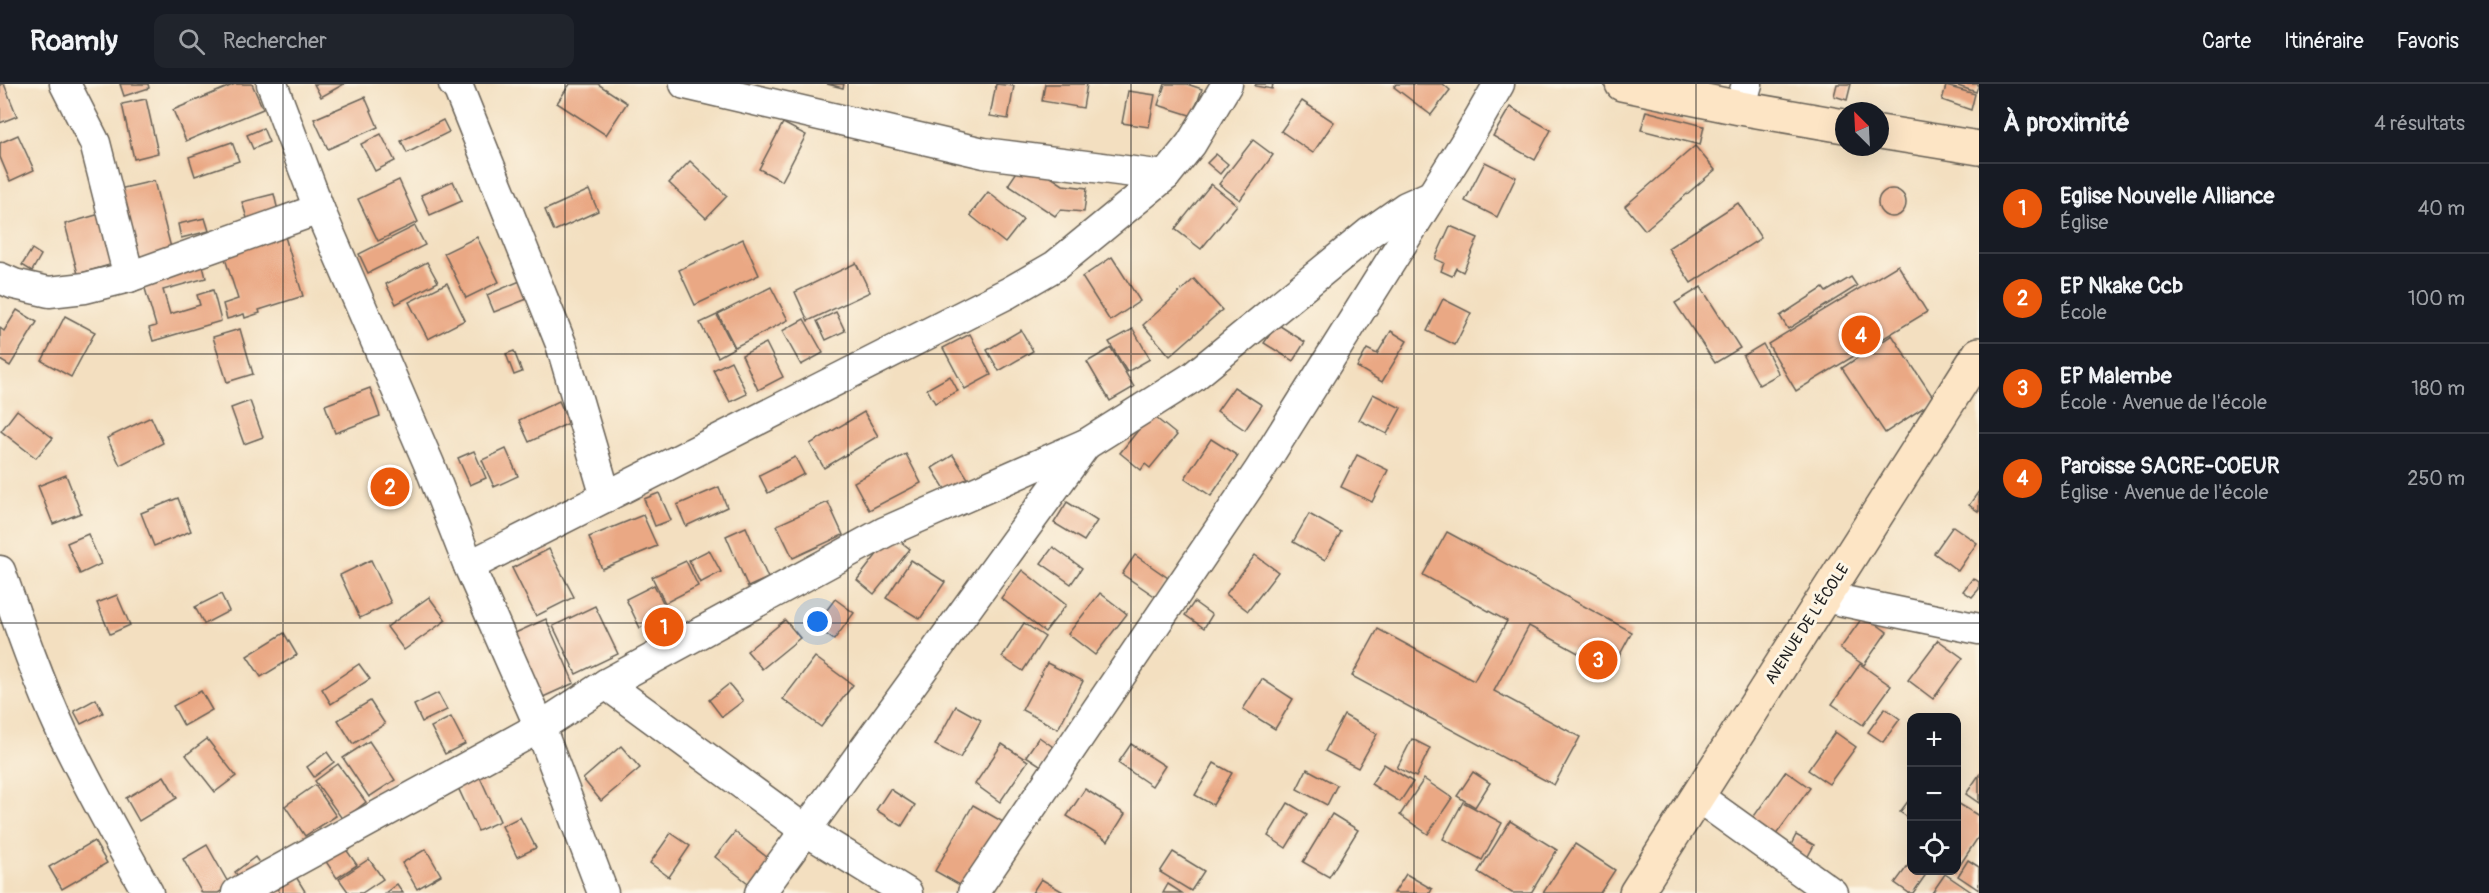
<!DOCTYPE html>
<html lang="fr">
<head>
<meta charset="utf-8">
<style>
  body { margin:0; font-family:Pangolin,sans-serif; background:#20242c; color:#f1f3f6 }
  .controls { position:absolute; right:18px; bottom:18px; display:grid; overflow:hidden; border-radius:12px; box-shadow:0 6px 24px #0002 }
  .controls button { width:54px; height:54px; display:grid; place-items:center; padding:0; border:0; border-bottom:2px solid #363941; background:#171b24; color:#f1f3f6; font:30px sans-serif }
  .compass { position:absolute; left:1835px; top:18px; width:54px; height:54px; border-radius:50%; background:#171b24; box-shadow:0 6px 24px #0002; rotate:336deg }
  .you { position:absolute; left:818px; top:538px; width:21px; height:21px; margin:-15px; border:4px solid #fff; border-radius:50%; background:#1a73e8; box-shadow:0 0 0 9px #1a73e833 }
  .badge { display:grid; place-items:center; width:39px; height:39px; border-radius:50%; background:#ea580c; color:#fff; font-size:20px; font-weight:700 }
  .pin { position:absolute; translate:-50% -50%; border:3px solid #fff; box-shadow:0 2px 6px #0006 }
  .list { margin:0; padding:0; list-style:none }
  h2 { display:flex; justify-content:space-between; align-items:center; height:78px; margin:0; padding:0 24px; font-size:26px }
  h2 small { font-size:20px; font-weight:400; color:#9ea1a6 }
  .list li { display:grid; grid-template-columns:39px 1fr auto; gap:18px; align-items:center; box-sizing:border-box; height:90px; padding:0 24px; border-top:2px solid #363941 }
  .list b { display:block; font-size:22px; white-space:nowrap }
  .list p { margin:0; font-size:20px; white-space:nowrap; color:#9ea1a6 }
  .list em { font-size:20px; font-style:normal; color:#9ea1a6 }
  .icon { flex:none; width:33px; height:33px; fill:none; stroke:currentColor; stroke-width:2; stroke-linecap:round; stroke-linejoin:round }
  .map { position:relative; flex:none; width:1979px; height:809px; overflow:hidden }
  header { display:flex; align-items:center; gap:36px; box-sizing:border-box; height:84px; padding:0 30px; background:#171b24; border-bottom:2px solid #363941 }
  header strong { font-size:28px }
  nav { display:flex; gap:33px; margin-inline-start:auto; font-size:21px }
  .search { width:420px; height:54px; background:#20242c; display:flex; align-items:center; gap:15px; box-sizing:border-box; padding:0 21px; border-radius:12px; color:#9ea1a6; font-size:22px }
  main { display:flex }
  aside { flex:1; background:#171b24 }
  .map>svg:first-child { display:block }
  .building { fill:#eaa884 }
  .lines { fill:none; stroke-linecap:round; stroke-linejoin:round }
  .street-casing { stroke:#676055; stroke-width:33 }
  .secondary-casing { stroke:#676055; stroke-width:36 }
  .street { stroke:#fff; stroke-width:30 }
  .secondary { stroke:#fde5c5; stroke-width:33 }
  .grid { fill:none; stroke:#1c1c1c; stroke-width:1.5; stroke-opacity:0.55 }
  .labels { text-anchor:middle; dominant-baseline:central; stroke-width:6; stroke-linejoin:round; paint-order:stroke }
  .street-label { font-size:16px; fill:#1c1c1c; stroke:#fcf5e5 }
</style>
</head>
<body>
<header>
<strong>Roamly</strong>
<div class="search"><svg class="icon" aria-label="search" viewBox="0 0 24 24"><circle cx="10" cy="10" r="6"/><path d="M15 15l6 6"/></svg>Rechercher</div>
<nav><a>Carte</a><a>Itinéraire</a><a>Favoris</a></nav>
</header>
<main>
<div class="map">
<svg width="1979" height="809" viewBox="0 0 1979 809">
  <rect width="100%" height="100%" fill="#fcf5e5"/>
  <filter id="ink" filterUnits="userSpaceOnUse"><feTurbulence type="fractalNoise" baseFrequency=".0167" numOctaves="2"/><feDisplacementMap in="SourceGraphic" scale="12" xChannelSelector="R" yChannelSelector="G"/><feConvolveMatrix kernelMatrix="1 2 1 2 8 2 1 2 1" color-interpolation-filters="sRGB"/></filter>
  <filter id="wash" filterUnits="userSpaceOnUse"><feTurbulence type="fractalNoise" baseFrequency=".008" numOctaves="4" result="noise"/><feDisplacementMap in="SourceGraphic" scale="24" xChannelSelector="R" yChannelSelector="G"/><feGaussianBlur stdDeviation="1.35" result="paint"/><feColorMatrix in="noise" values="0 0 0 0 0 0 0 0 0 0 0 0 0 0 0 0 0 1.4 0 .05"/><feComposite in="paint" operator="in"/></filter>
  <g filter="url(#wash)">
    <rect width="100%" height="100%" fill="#f3dfc0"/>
    <g id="blocks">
      <g class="building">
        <polygon points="0,0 4,0 17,32 0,39"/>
        <polygon points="120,0 148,0 149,4 124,12"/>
        <polygon points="235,0 252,0 263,25 186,57 173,26"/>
        <polygon points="314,0 344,0 321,13"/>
        <polygon points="570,0 598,0 627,19 606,51 557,19"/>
        <polygon points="827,0 844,0 843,4"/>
        <polygon points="996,0 1014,2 1008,35 990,32"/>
        <polygon points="1045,0 1087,0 1083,24 1042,17"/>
        <polygon points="1165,0 1187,0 1202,5 1193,32 1158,21"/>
        <polygon points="1256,0 1273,0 1272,5 1255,2"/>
        <polygon points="1396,0 1443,0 1450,6 1431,31 1394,3"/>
        <polygon points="1837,0 1851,0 1847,16 1834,12"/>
        <polygon points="1952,0 1979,0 1976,8"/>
        <polygon points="1946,2 1975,10 1971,26 1942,16"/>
        <polygon points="1128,7 1155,11 1149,43 1122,39"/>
        <polygon points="365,13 378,43 328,65 314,35"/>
        <polygon points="146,15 158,69 134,75 122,20"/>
        <polygon points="1302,17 1334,38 1313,69 1281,47"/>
        <polygon points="1510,23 1551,46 1535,76 1493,52"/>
        <polygon points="1646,27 1704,42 1700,61 1641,46"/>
        <polygon points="443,36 449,48 407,69 401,57"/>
        <polygon points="783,39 806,51 782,97 759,85"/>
        <polygon points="263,44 269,58 253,65 247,51"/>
        <polygon points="381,50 395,77 375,87 361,60"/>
        <polygon points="18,51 34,86 10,97 0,73 0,59"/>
        <polygon points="1253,56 1273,71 1240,116 1219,100"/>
        <polygon points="232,58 239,77 195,92 189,73"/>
        <polygon points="1695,62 1715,86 1645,146 1625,122"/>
        <polygon points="1216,70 1228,80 1220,90 1207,79"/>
        <polygon points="1025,76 1063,101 1087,104 1084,128 1060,126 1055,132 1008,101"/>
        <polygon points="690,77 727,112 706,134 669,99"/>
        <polygon points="1485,78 1516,93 1497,133 1465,117"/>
        <polygon points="399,96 418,138 378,157 358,115"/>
        <polygon points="154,97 172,168 136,176 119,105"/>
        <polygon points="453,97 462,117 430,131 421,111"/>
        <polygon points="1211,100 1237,121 1201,165 1175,145"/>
        <circle cx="1892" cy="119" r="14"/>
        <polygon points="589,106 598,127 554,147 545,126"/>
        <polygon points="988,108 1023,136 1005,159 970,131"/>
        <polygon points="274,110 278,127 247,134 242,118"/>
        <polygon points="1738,119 1761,154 1691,199 1668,164"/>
        <polygon points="100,130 113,180 78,190 65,140"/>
        <polygon points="205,134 209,147 181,154 178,140"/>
        <polygon points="415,142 425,161 368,189 359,170"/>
        <polygon points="1450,142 1478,154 1463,188 1456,184 1452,192 1441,187 1444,179 1435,175"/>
        <polygon points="283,146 303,212 259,226 260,229 245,234 244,230 227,235 223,220 238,215 222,165"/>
        <polygon points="477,153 499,198 466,214 444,169"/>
        <polygon points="743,155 759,191 695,221 679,186"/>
        <polygon points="32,165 41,171 32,187 22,181"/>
        <polygon points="1112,173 1140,217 1110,237 1082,193"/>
        <polygon points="201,174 206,194 163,206 170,230 200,221 197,211 213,206 221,237 153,257 149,244 156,242 141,191"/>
        <polygon points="427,178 438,198 396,220 386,200"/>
        <polygon points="856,179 870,208 808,237 795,208"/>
        <polygon points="1898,181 1927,228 1796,307 1768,260"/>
        <polygon points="1851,193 1857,202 1788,245 1780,232 1823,204 1826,208"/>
        <polygon points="1194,195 1222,226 1170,272 1143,241"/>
        <polygon points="520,197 527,215 494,228 487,211"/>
        <polygon points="447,199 465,236 428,255 409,218"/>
        <polygon points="771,203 788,236 735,263 718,230"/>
        <polygon points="1701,203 1740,264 1715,279 1675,219"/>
        <polygon points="1443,215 1471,229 1455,261 1427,247"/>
        <polygon points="17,226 37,238 10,282 0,276 0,244 4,247"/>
        <polygon points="836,228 845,247 826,256 817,237"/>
        <polygon points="717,231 734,264 718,273 700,239"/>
        <polygon points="65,232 95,248 71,293 42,277"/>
        <polygon points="804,235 823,269 801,281 782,247"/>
        <polygon points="1277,240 1305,258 1293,277 1264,259"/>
        <polygon points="240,245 253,290 227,298 213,253"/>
        <polygon points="1133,245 1150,275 1127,288 1109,258"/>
        <polygon points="1021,246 1033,267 999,287 987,266"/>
        <polygon points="1391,247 1407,257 1382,298 1357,283 1367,265 1377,270"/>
        <polygon points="970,250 991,291 965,305 943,264"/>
        <polygon points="1892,251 1935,316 1885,349 1842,284"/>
        <polygon points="766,259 783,293 758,306 742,271"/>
        <polygon points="1763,260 1779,290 1759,301 1743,272"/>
        <polygon points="1111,264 1134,303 1110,317 1087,278"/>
        <polygon points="514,267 522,288 514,291 506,270"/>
        <polygon points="731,277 747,310 730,318 713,286"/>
        <polygon points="950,292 958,307 935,319 927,305"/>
        <polygon points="1234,303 1262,321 1245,346 1217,327"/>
        <polygon points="370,304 380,332 335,349 325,321"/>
        <polygon points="1373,310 1401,324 1387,350 1359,336"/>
        <polygon points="250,317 263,353 244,360 231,324"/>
        <polygon points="559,317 569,339 529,358 519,336"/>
        <polygon points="17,326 53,354 36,374 1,347"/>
        <polygon points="864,328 878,352 824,384 810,360"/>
        <polygon points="1151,330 1177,351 1150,384 1145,380 1141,386 1120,369"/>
        <polygon points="151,333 163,359 120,381 107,354"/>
        <polygon points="1211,355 1238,372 1211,412 1185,394"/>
        <polygon points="506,365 518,392 494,403 482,376"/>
        <polygon points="474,367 486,394 470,401 458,374"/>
        <polygon points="906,370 921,399 869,426 854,398"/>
        <polygon points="953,371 969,396 948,410 932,384"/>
        <polygon points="1357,371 1388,386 1372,418 1341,403"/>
        <polygon points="795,373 804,390 768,409 759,391"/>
        <polygon points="66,391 81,429 53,440 38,402"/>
        <polygon points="719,403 727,423 686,442 677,421"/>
        <polygon points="1979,407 1979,428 1969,421"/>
        <polygon points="659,409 671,436 655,442 644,415"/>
        <polygon points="178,414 191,447 154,462 141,429"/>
        <polygon points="828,418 843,451 793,474 777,441"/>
        <polygon points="1067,418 1097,437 1084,457 1054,439"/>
        <polygon points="1309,430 1341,448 1325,476 1293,458"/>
        <polygon points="643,431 657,462 602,485 589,453"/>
        <polygon points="1953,442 1977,459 1958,487 1934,469"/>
        <polygon points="746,443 768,494 748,503 726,452"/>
        <polygon points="1447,448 1632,548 1611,587 1529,542 1494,607 1580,653 1554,701 1352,592 1378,545 1474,597 1507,537 1423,491"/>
        <polygon points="88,450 101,480 80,490 67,459"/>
        <polygon points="892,451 910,465 874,510 857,496"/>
        <polygon points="1053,463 1082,484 1071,500 1041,479"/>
        <polygon points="549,465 574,513 536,532 512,484"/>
        <polygon points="709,466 721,488 700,499 689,476"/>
        <polygon points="1135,471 1168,494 1156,513 1122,490"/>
        <polygon points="1255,471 1278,488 1248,527 1226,510"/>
        <polygon points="371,476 391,519 360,534 340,491"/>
        <polygon points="911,476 945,498 920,535 886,514"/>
        <polygon points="686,477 698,502 665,519 652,493"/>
        <polygon points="1022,486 1066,521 1045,548 1001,514"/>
        <polygon points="1973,494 1979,498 1979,505 1972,513 1963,507"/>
        <polygon points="654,501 669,530 640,544 626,515"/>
        <polygon points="1100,509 1127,530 1095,571 1068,550"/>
        <polygon points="221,510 229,527 204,540 195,523"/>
        <polygon points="117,511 130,541 110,550 97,519"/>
        <polygon points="429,513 446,536 404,566 387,543"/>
        <polygon points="835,515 854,529 834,556 815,542"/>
        <polygon points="1194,518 1212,531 1204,544 1185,531"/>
        <polygon points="595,522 618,570 576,590 553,542"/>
        <polygon points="1864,531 1887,548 1864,581 1840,565"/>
        <polygon points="546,535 574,599 541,614 513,550"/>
        <polygon points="785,536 800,554 762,585 747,567"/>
        <polygon points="1024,539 1045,553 1023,587 1002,573"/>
        <polygon points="284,549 297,571 261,593 247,572"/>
        <polygon points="1938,556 1963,574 1933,615 1908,596"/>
        <polygon points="815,573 853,601 821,643 783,615"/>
        <polygon points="1047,579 1083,597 1058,645 1022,626"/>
        <polygon points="359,580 370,595 331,620 322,605"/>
        <polygon points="1860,580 1891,602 1863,641 1832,620"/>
        <polygon points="1262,595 1293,615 1275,645 1243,625"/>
        <polygon points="729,600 743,617 722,633 709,616"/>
        <polygon points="201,607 212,626 184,642 173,622"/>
        <polygon points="438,609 447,626 422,638 414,621"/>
        <polygon points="96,615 103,629 81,640 74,627"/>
        <polygon points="370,617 385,640 353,660 338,636"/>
        <polygon points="956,622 981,636 960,674 935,661"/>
        <polygon points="1885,624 1900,635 1883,658 1868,648"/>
        <polygon points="1344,631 1377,650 1358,684 1325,667"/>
        <polygon points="451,633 465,660 445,670 431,643"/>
        <polygon points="1835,648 1856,663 1829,700 1808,686"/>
        <polygon points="1039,653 1059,667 1046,685 1026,672"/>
        <polygon points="207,655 236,692 215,708 186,671"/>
        <polygon points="1412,655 1430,664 1416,693 1397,684"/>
        <polygon points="369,657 395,696 369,713 343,674"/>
        <polygon points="1002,660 1028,677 1000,718 975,700"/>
        <polygon points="1131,660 1165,682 1152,702 1118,679"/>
        <polygon points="621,662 640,684 601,717 583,695"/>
        <polygon points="327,668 334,678 314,693 307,683"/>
        <polygon points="1214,679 1232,689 1213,721 1195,711"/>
        <polygon points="338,680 366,718 343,736 315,697"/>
        <polygon points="1384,680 1413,698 1400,718 1371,700"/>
        <polygon points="1307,685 1337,701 1327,721 1297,705"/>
        <polygon points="1786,687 1810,704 1775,752 1752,735"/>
        <polygon points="1473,688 1490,699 1475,723 1457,712"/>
        <polygon points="478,689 500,737 478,747 456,699"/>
        <polygon points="1979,691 1979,719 1966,710"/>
        <polygon points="164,692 177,714 139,737 126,714"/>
        <polygon points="1424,695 1452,714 1428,750 1400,731"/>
        <polygon points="315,701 336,732 305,752 285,722"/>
        <polygon points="890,705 915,721 902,742 876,726"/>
        <polygon points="1085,705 1125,730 1108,757 1067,732"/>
        <polygon points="1912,712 1912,736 1900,728"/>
        <polygon points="1463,718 1502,739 1482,776 1443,755"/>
        <polygon points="1956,718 1979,732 1979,752 1956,787"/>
        <polygon points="1288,719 1307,730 1286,764 1268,752"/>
        <polygon points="973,721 1005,739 967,805 935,787"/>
        <polygon points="1332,730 1358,746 1329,793 1303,778"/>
        <polygon points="520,733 536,764 517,773 502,742"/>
        <polygon points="1510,737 1557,766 1531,809 1512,809 1478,788"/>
        <polygon points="735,748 773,778 753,803 715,773"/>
        <polygon points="671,749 690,762 669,793 650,779"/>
        <polygon points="1796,751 1814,761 1807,774 1789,765"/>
        <polygon points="94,757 107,779 62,805 49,783"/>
        <polygon points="1575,760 1615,786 1600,809 1543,809"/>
        <polygon points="207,761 230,802 218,809 202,809 183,775"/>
        <polygon points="343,761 357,781 337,794 323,773"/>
        <polygon points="426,765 441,791 417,805 402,779"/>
        <polygon points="1173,768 1204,787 1191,807 1160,788"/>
        <polygon points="255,773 263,784 243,799 235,788"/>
        <polygon points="369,775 383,795 362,809 349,809 339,795"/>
        <polygon points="1912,776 1912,786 1929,786 1913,809 1909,809 1895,799"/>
        <polygon points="1968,776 1979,783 1979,806 1958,792"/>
        <polygon points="1406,790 1432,805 1430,809 1394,809"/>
        <polygon points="1945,790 1973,809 1932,809"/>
        <polygon points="295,791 306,809 280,809 276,803"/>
        <polygon points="1041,795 1065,809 1032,809"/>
        <polygon points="397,800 403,809 385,809"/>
        <polygon points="1168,800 1182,809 1163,809"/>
      </g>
    </g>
  </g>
  <g filter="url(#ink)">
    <use href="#blocks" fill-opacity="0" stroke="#676055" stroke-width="1.5"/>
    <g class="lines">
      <defs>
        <g id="street">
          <polyline points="65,0 95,59 129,193"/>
          <polyline points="272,0 319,125 429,380 469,482 540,643 603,809"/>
          <polyline points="454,0 459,6 561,260 606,413"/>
          <polyline points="685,0 984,69 1165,92"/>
          <polyline points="1740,24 1747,0"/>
          <polyline points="0,194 14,200 49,208 85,204 129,193 319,125"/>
          <polyline points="469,482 1008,209 1055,182 1165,92 1191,60 1227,0"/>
          <path d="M0,487C19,541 38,596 62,648C89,703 118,756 148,809"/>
          <polyline points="1824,513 1979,545"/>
          <polyline points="606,600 805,746 907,809"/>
          <polyline points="1697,712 1832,809"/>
          <polyline points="237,809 540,643 606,600 885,448 1088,359 1193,293 1369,149 1406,123 1433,111"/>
          <polyline points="760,809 1086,360"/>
          <polyline points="973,809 1259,387 1465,59 1499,0"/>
        </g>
        <g id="secondary">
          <polyline points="1622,0 1740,24 1844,42"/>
          <polyline points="1880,48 1979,64"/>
          <polyline points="1636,809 1979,270"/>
        </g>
      </defs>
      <use href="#street" class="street-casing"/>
      <use href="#secondary" class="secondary-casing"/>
      <use href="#street" class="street"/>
      <use href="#secondary" class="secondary"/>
    </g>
  </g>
  <path class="grid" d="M283,0V809M565,0V809M848,0V809M1131,0V809M1414,0V809M1696,0V809M0,270H1979M0,539H1979"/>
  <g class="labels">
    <g class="street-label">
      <text transform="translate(1807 540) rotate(-57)">AVENUE DE L'ÉCOLE</text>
    </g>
  </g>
</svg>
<div class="controls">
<button>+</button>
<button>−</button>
<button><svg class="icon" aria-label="locate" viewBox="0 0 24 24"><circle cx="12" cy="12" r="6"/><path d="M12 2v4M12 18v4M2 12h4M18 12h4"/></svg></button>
</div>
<svg class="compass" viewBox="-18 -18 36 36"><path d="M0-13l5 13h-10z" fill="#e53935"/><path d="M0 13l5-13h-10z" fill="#9ea1a6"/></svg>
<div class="you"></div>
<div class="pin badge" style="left:664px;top:543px">1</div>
<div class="pin badge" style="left:390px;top:403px">2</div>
<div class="pin badge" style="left:1598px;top:576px">3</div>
<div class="pin badge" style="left:1861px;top:251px">4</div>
</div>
<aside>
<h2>À proximité<small>4 résultats</small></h2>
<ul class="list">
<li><span class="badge">1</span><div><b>Eglise Nouvelle Alliance</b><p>Église</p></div><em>40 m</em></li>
<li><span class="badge">2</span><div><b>EP Nkake Ccb</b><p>École</p></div><em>100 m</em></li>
<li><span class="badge">3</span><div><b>EP Malembe</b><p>École · Avenue de l'école</p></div><em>180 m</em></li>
<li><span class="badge">4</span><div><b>Paroisse SACRE-COEUR</b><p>Église · Avenue de l'école</p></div><em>250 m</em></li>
</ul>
</aside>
</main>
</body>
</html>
